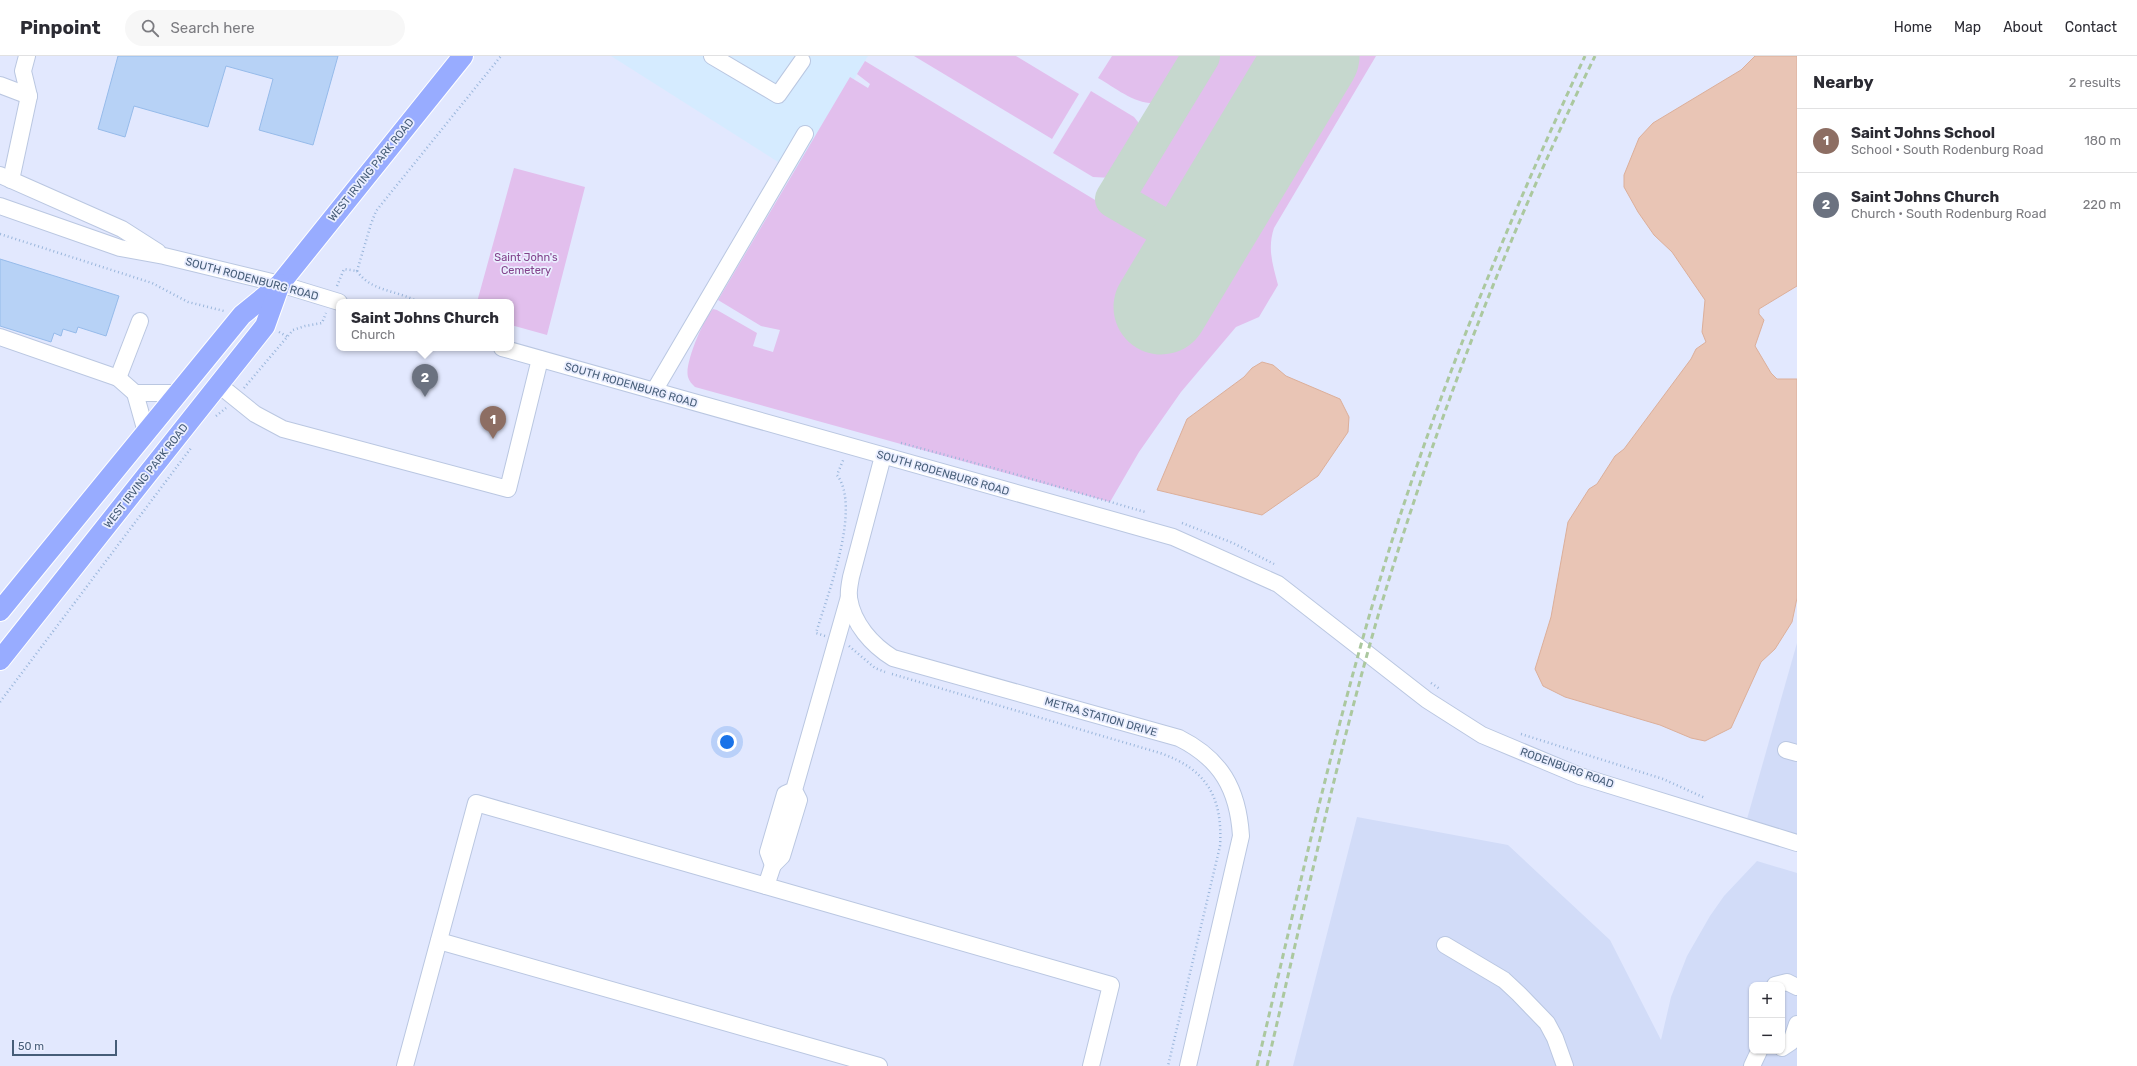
<!DOCTYPE html>
<html lang="en">
<head>
<meta charset="utf-8">
<style>
  body { margin:0; font-family:Rubik,sans-serif; background:#f7f7f7; color:#2b2b33 }
  .controls { position:absolute; right:12px; bottom:12px; display:grid; overflow:hidden; border-radius:8px; box-shadow:0 1px 3px #0004 }
  .controls button { width:36px; height:36px; display:grid; place-items:center; padding:0; border:0; border-bottom:1px solid #e1e1e2; background:#fff; color:#2b2b33; font:20px sans-serif }
  .scale { position:absolute; left:12px; bottom:10px; width:105px; box-sizing:border-box; padding-left:4px; border:2px solid #465d78; border-top:0; font-size:11px; line-height:14px; white-space:nowrap; color:#465d78; -webkit-text-stroke:3px #eaeeff; paint-order:stroke }
  .you { position:absolute; left:727px; top:686px; width:14px; height:14px; margin:-10px; border:3px solid #fff; border-radius:50%; background:#1a73e8; box-shadow:0 0 0 6px #1a73e833 }
  .badge { display:grid; place-items:center; width:26px; height:26px; border-radius:50%; background:#ea580c; color:#fff; font-size:13px; font-weight:700 }
  .pin { position:absolute; translate:-50% -33px; filter:drop-shadow(0 1px 2px #0008) }
  .pin::after { content:''; position:absolute; top:21px; width:14px; height:12px; background:inherit; clip-path:polygon(0 0,100% 0,50% 100%) }
  .popup { position:absolute; left:336px; top:243px; width:178px; height:52px; box-sizing:border-box; display:grid; place-content:center; border-radius:8px; background:#fff; filter:drop-shadow(0 1px 3px #0005); font-size:13px; white-space:nowrap; color:#7c7c81 }
  .popup b { font-size:15px; color:#2b2b33 }
  .popup::after { content:''; position:absolute; left:50%; top:100%; margin-left:-8px; border:8px solid transparent; border-top-color:#fff }
  .list { margin:0; padding:0; list-style:none }
  h2 { display:flex; justify-content:space-between; align-items:center; height:52px; margin:0; padding:0 16px; font-size:17px }
  h2 small { font-size:13px; font-weight:400; color:#7c7c81 }
  .list li { display:grid; grid-template-columns:26px 1fr auto; gap:12px; align-items:center; box-sizing:border-box; height:64px; padding:0 16px; border-top:1px solid #e1e1e2 }
  .list b { display:block; font-size:15px; white-space:nowrap }
  .list p { margin:0; font-size:13px; white-space:nowrap; color:#7c7c81 }
  .list em { font-size:13px; font-style:normal; color:#7c7c81 }
  .icon { flex:none; width:22px; height:22px; fill:none; stroke:currentColor; stroke-width:2; stroke-linecap:round; stroke-linejoin:round }
  .map { position:relative; flex:none; width:1797px; height:1010px; overflow:hidden }
  header { display:flex; align-items:center; gap:24px; box-sizing:border-box; height:56px; padding:0 20px; background:#fff; border-bottom:1px solid #e1e1e2 }
  header strong { font-size:19px }
  nav { display:flex; gap:22px; margin-inline-start:auto; font-size:14px }
  .search { width:280px; height:36px; background:#f7f7f7; display:flex; align-items:center; gap:10px; box-sizing:border-box; padding:0 14px; border-radius:22px; color:#7c7c81; font-size:15px }
  main { display:flex }
  aside { flex:1; background:#fff }
  .map>svg:first-child { display:block }
  .residential { fill:#d2dcf8; fill-rule:evenodd }
  .commercial { fill:#d5ebff }
  .green { fill:#e2bfed }
  .water { fill:#e9c5b5; stroke:#dcaf9a }
  .lines { fill:none; stroke-linecap:round; stroke-linejoin:round }
  .taxiway { stroke:#c6d8ce; stroke-width:38 }
  .runway { stroke:#c6d8ce; stroke-width:95 }
  .building { fill:#b7d2f6; stroke:#96bbea }
  .minor-casing { stroke:#bac7e1; stroke-width:18 }
  .major-casing { stroke:#fff; stroke-width:22 }
  .path { stroke:#9ab6db; stroke-width:2.5; stroke-dasharray:1 3; stroke-linecap:butt }
  .minor { stroke:#fff; stroke-width:16 }
  .major { stroke:#98acff; stroke-width:20 }
  .rail { stroke:#abc89f; stroke-width:3; stroke-dasharray:6 4; stroke-linecap:butt }
  .labels { text-anchor:middle; dominant-baseline:central; stroke-width:3.5; stroke-linejoin:round; paint-order:stroke }
  .street-label { font-size:11px; fill:#465d78; stroke:#eaeeff }
  .park-label { font-size:11px; fill:#82428b; stroke:#eaeeff }
</style>
</head>
<body>
<header>
<strong>Pinpoint</strong>
<div class="search"><svg class="icon" aria-label="search" viewBox="0 0 24 24"><circle cx="10" cy="10" r="6"/><path d="M15 15l6 6"/></svg>Search here</div>
<nav><a>Home</a><a>Map</a><a>About</a><a>Contact</a></nav>
</header>
<main>
<div class="map">
<svg width="1797" height="1010" viewBox="0 0 1797 1010">
  <rect width="100%" height="100%" fill="#e2e8fe"/>
  <g class="residential">
    <polygon points="1797,587 1797,786 1745,770"/>
    <path d="M1357,761L1508,789L1610,884L1661,984L1671,941L1687,900L1710,860L1724,840L1757,805L1797,817V1010H1293ZM1752,929H1782V995H1752Z"/>
  </g>
  <polygon class="commercial" points="611,0 868,0 797,118"/>
  <g class="green">
    <polygon points="914,0 1016,0 1079,38 1052,83"/>
    <path d="M1112,0H1184L1157,47C1135,49 1116,32 1098,22Z"/>
    <path d="M1216,0H1275L1187,144C1171,162 1143,153 1138,130Z"/>
    <path d="M1351,0H1376L1274,172C1267,193 1273,209 1278,229L1259,261L1236,271L1181,336L1139,396L1110,446L695,331C692,328 689,325 688,321C684,308 704,262 713,253L717,254L757,277L753,290L773,296L780,274L761,270L718,244L850,21L868,32L870,28L857,18L865,5L1163,185L1130,240L1185,273Z"/>
    <polygon points="1091,35 1134,61 1138,66 1138,80 1112,122 1093,121 1053,97"/>
    <polygon points="514,112 585,131 547,279 511,269 511,246 477,246"/>
  </g>
  <g class="water">
    <polygon points="1755,0 1797,0 1797,230 1759,253 1759,258 1764,264 1755,290 1771,317 1777,323 1797,323 1797,542 1792,566 1775,593 1761,606 1731,672 1705,685 1691,682 1660,669 1565,641 1543,630 1535,613 1551,561 1568,466 1589,433 1597,428 1615,400 1624,393 1691,303 1696,293 1706,286 1702,276 1705,244 1672,196 1654,179 1638,156 1624,131 1624,119 1639,82 1653,67 1741,14"/>
    <polygon points="1262,306 1273,309 1286,320 1340,343 1349,361 1348,376 1318,420 1262,459 1157,434 1187,363 1244,321 1252,312"/>
  </g>
  <g class="lines">
    <polyline class="taxiway" points="1197,191 1114,143 1201,0"/>
    <polyline class="runway" points="1161,251 1312,0"/>
  </g>
  <g class="building">
    <polygon points="118,0 338,0 313,89 259,74 273,23 226,10 208,71 134,50 125,81 98,73"/>
    <polygon points="0,203 119,240 106,280 78,271 76,277 63,273 61,280 54,277 51,286 0,270"/>
  </g>
  <g class="lines">
    <defs>
      <g id="minor">
        <polyline points="712,0 778,39 802,5"/>
        <polyline points="0,29 29,40"/>
        <polyline points="0,119 122,173 158,196"/>
        <polyline points="11,124 29,40 23,15 27,0"/>
        <polyline points="0,150 120,192 164,200 280,228 339,246"/>
        <polyline points="0,281 118,322 135,337"/>
        <polyline points="502,292 1173,481 1278,528 1427,644 1482,679 1580,720 1797,787"/>
        <polyline points="118,322 140,265"/>
        <polyline points="219,329 255,358 283,373 508,433 540,303"/>
        <polyline points="654,335 805,78"/>
        <polyline points="146,376 135,337 178,337"/>
        <path d="M883,400L851,521C850,527 848,535 849,542C853,568 872,589 893,602L1179,682C1221,703 1238,733 1241,780L1188,1010"/>
        <polyline points="1786,694 1797,697"/>
        <polyline points="794,734 785,738 768,796 773,809 782,800 799,744 794,734 849,541"/>
        <polyline points="773,809 766,830 1111,929 1091,1010"/>
        <polyline points="439,885 879,1010"/>
        <polyline points="1445,889 1504,924 1519,938 1547,967 1555,982 1565,1010"/>
        <polyline points="1775,929 1787,926 1797,931"/>
        <polyline points="1782,992 1791,986 1797,968"/>
        <polyline points="405,1010 476,747 766,830"/>
        <polyline points="1752,1010 1759,995"/>
      </g>
      <g id="major">
        <polyline points="0,555 242,259 280,228 463,0"/>
        <polyline points="0,604 265,270 280,228"/>
      </g>
    </defs>
    <use href="#minor" class="minor-casing"/>
    <use href="#major" class="major-casing"/>
    <g class="path">
      <polyline points="0,178 152,227 188,246 224,255"/>
      <polyline points="357,215 371,168 376,155 501,0"/>
      <path d="M357,215C371,236 398,234 418,246"/>
      <polyline points="337,230 344,213 357,215"/>
      <polyline points="279,276 288,281"/>
      <polyline points="244,332 293,274 305,270 322,267 326,257"/>
      <polyline points="216,360 226,352"/>
      <polyline points="901,387 1004,415 1145,456"/>
      <polyline points="1182,467 1233,487 1274,508"/>
      <path d="M825,580L816,577C827,540 862,452 837,419L844,402"/>
      <polyline points="849,590 875,612 885,616"/>
      <path d="M892,618L1160,697C1207,713 1223,742 1220,790L1168,1010"/>
      <polyline points="1431,627 1440,633"/>
      <polyline points="0,646 191,392"/>
      <polyline points="1521,678 1663,723 1705,742"/>
    </g>
    <use href="#minor" class="minor"/>
    <use href="#major" class="major"/>
    <g class="rail">
      <path d="M1257,1010C1297,842 1334,673 1385,507C1439,333 1508,165 1585,0"/>
      <path d="M1267,1010C1303,857 1336,704 1380,553C1437,363 1508,178 1595,0"/>
    </g>
  </g>
  <g class="labels">
    <g class="street-label">
      <text transform="translate(371 114) rotate(-51)">WEST IRVING PARK ROAD</text>
      <text transform="translate(252 223) rotate(15)">SOUTH RODENBURG ROAD</text>
      <text transform="translate(631 329) rotate(16)">SOUTH RODENBURG ROAD</text>
      <text transform="translate(943 417) rotate(16)">SOUTH RODENBURG ROAD</text>
      <text transform="translate(146 420) rotate(-52)">WEST IRVING PARK ROAD</text>
      <text transform="translate(1101 661) rotate(16)">METRA STATION DRIVE</text>
      <text transform="translate(1567 712) rotate(20)">RODENBURG ROAD</text>
    </g>
    <g class="park-label">
      <text x="526" y="201">Saint John's<tspan x="526" dy="13">Cemetery</tspan></text>
    </g>
  </g>
</svg>
<div class="controls">
<button>+</button>
<button>−</button>
</div>
<div class="scale">50 m</div>
<div class="you"></div>
<div class="pin badge" style="left:493px;top:383px;background:#8d6e63">1</div>
<div class="pin badge" style="left:425px;top:341px;background:#6b7280">2</div>
<div class="popup"><b>Saint Johns Church</b>Church</div>
</div>
<aside>
<h2>Nearby<small>2 results</small></h2>
<ul class="list">
<li><span class="badge" style="background:#8d6e63">1</span><div><b>Saint Johns School</b><p>School · South Rodenburg Road</p></div><em>180 m</em></li>
<li><span class="badge" style="background:#6b7280">2</span><div><b>Saint Johns Church</b><p>Church · South Rodenburg Road</p></div><em>220 m</em></li>
</ul>
</aside>
</main>
</body>
</html>
